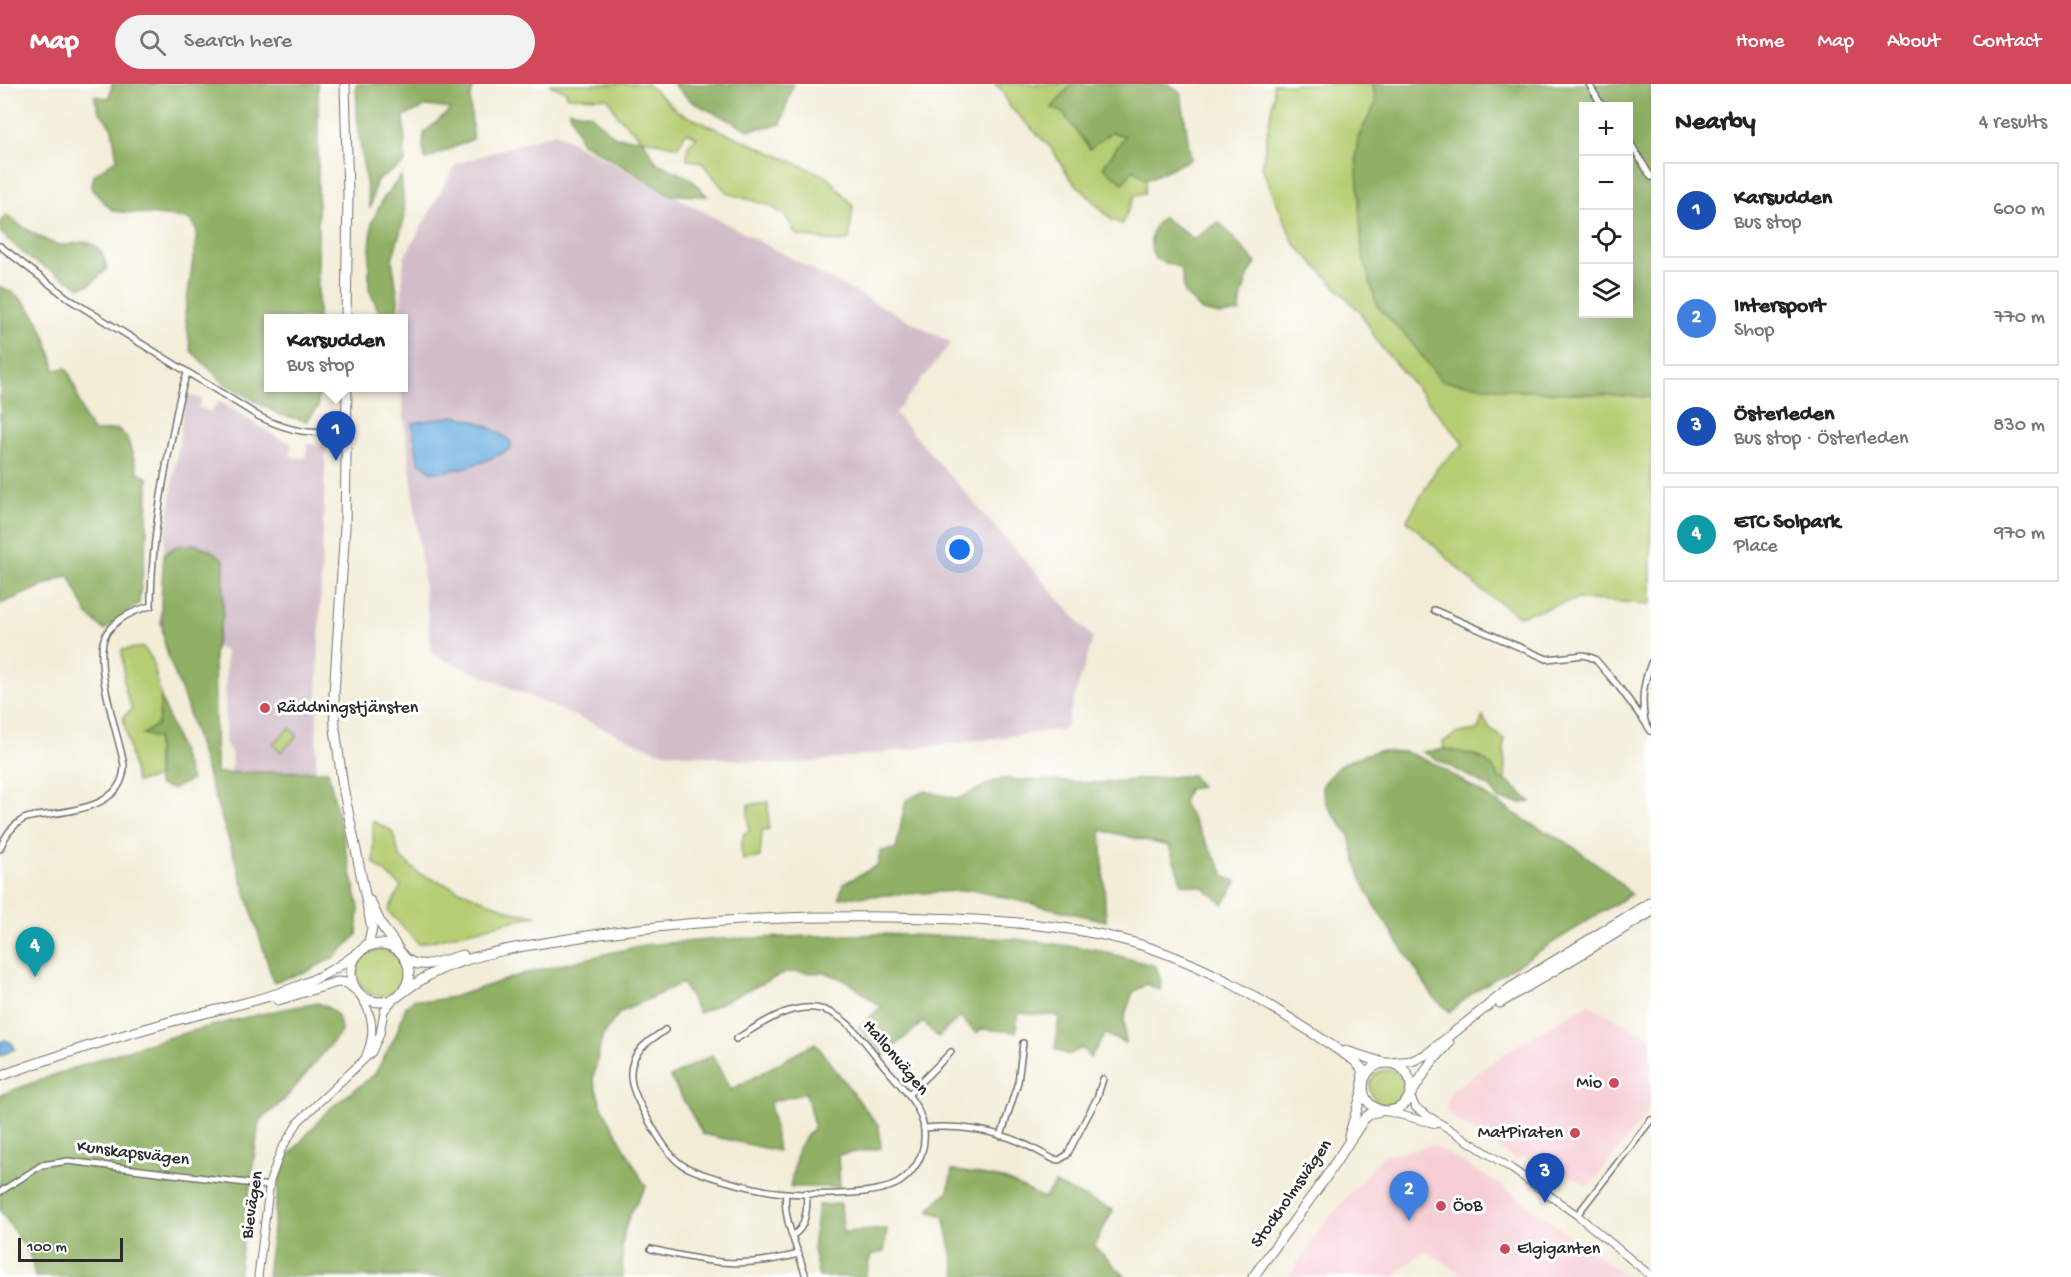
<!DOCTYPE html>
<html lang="en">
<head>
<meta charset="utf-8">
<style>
  body { margin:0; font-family:"Gochi Hand",sans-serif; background:#f2f2f2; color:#222 }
  .controls { position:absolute; right:18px; top:18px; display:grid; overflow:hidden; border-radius:0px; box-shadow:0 6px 24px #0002 }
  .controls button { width:54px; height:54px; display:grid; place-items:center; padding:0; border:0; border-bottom:2px solid #e0e0e0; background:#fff; color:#222; font:30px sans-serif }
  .scale { position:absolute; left:18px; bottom:15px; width:105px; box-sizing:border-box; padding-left:6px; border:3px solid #2b2b2b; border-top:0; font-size:16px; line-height:21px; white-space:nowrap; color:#2b2b2b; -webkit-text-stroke:4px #fff; paint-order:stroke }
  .you { position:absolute; left:960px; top:466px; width:21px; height:21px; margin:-15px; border:4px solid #fff; border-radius:50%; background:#1a73e8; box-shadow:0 0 0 9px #1a73e833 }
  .badge { display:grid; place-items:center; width:39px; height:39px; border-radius:50%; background:#d1495b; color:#fff; font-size:20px; font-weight:700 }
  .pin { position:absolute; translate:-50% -50px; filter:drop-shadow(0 2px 3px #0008) }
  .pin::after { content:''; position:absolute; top:32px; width:21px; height:18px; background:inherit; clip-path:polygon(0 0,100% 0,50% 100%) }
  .popup { position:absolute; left:264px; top:230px; width:144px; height:78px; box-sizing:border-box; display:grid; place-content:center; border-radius:0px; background:#fff; filter:drop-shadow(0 2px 4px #0005); font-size:20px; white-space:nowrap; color:#767676 }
  .popup b { font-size:22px; color:#222 }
  .popup::after { content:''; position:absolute; left:50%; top:100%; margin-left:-12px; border:12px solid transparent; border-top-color:#fff }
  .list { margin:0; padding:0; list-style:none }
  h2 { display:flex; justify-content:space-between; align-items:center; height:78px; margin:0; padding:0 24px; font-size:26px }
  h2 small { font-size:20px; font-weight:400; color:#767676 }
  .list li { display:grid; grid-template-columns:39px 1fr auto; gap:18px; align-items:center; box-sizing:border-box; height:96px; margin:0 12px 12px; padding:0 12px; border:2px solid #e0e0e0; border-radius:0px }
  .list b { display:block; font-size:22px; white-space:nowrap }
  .list p { margin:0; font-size:20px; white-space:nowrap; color:#767676 }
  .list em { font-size:20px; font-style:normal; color:#767676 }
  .icon { flex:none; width:33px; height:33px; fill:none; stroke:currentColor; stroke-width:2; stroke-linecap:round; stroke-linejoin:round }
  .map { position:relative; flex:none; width:1651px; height:1193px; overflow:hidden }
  header { display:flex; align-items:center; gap:36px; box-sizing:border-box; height:84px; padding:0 30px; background:#d1495b; color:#fff }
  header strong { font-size:28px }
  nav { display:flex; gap:33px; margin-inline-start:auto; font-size:21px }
  .search { width:420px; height:54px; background:#f2f2f2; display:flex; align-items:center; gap:15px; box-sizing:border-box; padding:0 21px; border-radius:33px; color:#767676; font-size:22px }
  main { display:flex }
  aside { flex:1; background:#fff }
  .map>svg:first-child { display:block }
  .built { fill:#f6cfd6 }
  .industrial { fill:#d1bdc9 }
  .green { fill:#b6ce73; stroke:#707c4f; stroke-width:1.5 }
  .forest { fill:#90b165; stroke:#5e6e48; stroke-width:1.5; fill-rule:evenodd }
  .water { fill:#6cafe1; stroke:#4c6d86; stroke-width:1.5 }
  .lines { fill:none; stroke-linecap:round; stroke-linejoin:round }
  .minor-casing { stroke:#716f68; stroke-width:8 }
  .tertiary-casing { stroke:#716f68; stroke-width:9 }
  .primary-casing { stroke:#716f68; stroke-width:11 }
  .trunk-casing { stroke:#716f68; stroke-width:11 }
  .minor { stroke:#fff; stroke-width:5 }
  .tertiary { stroke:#fff; stroke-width:7 }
  .primary { stroke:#fff; stroke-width:9 }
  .trunk { stroke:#fff; stroke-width:9 }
  .poi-dot { fill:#d1495b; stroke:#fff; stroke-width:2 }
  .labels { text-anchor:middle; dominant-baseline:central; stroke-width:6; stroke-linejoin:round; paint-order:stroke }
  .poi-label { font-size:18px; fill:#2b2b2b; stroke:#fff; text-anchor:start }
  .street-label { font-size:18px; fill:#2b2b2b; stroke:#fff }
</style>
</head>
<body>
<header>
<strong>Map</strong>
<div class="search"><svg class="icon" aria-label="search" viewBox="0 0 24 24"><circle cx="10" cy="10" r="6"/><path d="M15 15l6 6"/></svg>Search here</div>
<nav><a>Home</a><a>Map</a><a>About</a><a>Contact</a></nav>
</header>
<main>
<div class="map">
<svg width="1651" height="1193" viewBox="0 0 1651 1193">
  <rect width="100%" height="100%" fill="#fff"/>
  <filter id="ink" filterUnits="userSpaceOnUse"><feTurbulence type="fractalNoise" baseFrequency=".0167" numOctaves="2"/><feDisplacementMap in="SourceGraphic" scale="12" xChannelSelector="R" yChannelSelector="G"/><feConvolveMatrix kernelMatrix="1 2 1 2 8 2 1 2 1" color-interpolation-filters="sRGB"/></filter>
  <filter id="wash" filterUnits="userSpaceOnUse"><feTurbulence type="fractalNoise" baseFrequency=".008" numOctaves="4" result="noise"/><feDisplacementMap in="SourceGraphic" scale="24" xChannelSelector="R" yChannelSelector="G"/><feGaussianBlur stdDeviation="1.35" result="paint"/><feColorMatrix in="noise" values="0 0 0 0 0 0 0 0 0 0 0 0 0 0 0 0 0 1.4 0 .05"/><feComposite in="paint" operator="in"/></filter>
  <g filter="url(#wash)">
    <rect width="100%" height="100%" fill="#f3edd8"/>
    <g class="built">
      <polygon points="1589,920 1651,954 1651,1024 1589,1103 1537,1072 1514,1075 1446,1028 1450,1008 1514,963"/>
      <polygon points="1434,1061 1502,1102 1627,1193 1466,1193 1426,1166 1398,1188 1397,1193 1288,1193 1326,1137 1382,1072"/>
    </g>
    <g class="industrial">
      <polygon points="555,49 951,259 895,329 1093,554 1065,645 787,681 656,667 432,570 402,315 404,234 400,234 404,174 456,80"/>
      <polygon points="186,310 202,315 198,323 211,328 219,317 275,352 291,359 291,373 306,374 307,360 326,361 317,618 316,687 231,690 232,670 225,658 226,567 159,540 165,452"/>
    </g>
    <g class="green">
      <polygon points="550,0 647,0 680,29 828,93 853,122 849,156 838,158 796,151 786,133 771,122 727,109 702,79 687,75 688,61 697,53 686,48 678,63 642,55 618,32 608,14 567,13 566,7 551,2"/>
      <polygon points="995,0 1072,0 1052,24 1063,29 1089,64 1111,48 1126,52 1134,84 1146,96 1145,109 1135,111 1122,140 1111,135 1070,94 1051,64 1010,23 1001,5"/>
      <polygon points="1273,0 1373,0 1376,19 1358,53 1377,222 1408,254 1511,306 1651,313 1651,520 1578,515 1519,532 1480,505 1407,436 1437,384 1464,360 1379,260 1361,229 1294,159 1262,84 1274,9"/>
      <polygon points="143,563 152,575 161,613 158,640 143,650 157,654 157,694 136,698 123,633 132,625 125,606 122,566"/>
      <polygon points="1483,632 1489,644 1504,655 1505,695 1500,696 1479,672 1444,665 1443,658 1458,649 1478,646"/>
      <polygon points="290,644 297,652 281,668 273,660"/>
      <polygon points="768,718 769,745 762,746 760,773 743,776 741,763 744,749 749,748 748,721"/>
      <polygon points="373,737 392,747 400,773 420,790 516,829 537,831 419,860 388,827 401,802 374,779"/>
      <circle cx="380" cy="889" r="23"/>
      <circle cx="1387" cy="1003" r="17"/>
    </g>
    <g class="forest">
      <polygon points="112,0 318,0 318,234 268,234 268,304 318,304 318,323 307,337 280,331 225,300 191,267 185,230 197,148 191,136 168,132 113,127 91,105 94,91 117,75 112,44 99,27 94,12 109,14"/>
      <polygon points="356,0 474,0 470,15 473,55 425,76 423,63 424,49 451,25 427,22 404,32 405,79 376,97 370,125 358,46"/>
      <polygon points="673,0 793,0 781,40 749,46 692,18"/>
      <polygon points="1072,0 1169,0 1181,10 1191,75 1146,96 1134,85 1123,99 1103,83 1125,52 1111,48 1090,65 1063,29 1052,24"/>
      <path d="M1373,0H1651V313L1511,306L1441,297L1408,254L1377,222L1362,169L1356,69L1358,54L1376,19ZM1584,22H1628V230H1584Z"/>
      <polygon points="569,26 590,30 615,53 642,55 657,79 690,94 707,112 672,111 581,58"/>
      <polygon points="401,92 405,133 392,175 398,214 397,228 380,230 369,205 369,179 372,138 383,115"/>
      <path d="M7,131C19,141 45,159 61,161C69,162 77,158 85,158C99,160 105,173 107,185L91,200L80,203L30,175L1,149L0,138Z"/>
      <path d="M1163,133L1194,155L1219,138L1256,179C1246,193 1241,211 1240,228L1220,231L1202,227L1185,210L1181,184L1155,175C1148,159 1149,145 1163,133Z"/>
      <path d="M0,203C34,214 48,253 55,286L66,284C80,304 77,329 94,348L118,345L127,354L138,388L148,394L147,451L139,519L104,546L87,530L69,491L0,520Z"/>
      <path d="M195,460L212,467L224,476L223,531L214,568L216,689L328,687L359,824L357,851L335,873L306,888L273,898C247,805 213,714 186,620C180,600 167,576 164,556C159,528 162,498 164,470L177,462Z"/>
      <polygon points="161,613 191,696 172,705 158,701 157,654 143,650 158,640"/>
      <path d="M1444,665C1469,670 1489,670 1500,696L1505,695L1531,718L1521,719L1500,716L1491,704L1423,668Z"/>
      <path d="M1377,667L1406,668L1435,680L1533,741L1566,758L1607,787L1631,810L1475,907L1450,928L1434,914L1375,822L1362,797L1349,751L1326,720L1322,703C1337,678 1350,675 1377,667Z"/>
      <polygon points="1192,691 1201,703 1188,705 1183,719 1226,793 1237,798 1223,820 1203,803 1182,800 1169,762 1101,746 1106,837 972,806 839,814 843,800 878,781 880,767 896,765 906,716 925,707 958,715 999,695 1097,699"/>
      <path d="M882,850L1015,855L1094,865L1156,882L1161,897L1160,906L1146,900L1133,908L1124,934L1125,959L1105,950L1090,974L1082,964L1068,971L1055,965L1059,932L1018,929L1016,948L982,945L976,949L960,933L938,953L923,938L883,972L859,943L881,923L847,897L827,889L787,888L699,929L682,899L619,929L602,953L593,995L601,1021L646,1103C622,1140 621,1149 623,1193H267L279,1097L286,1075L328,1026L375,990L396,951L406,922L415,915L429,917L453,913L523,890L643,861L721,855Z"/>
      <path d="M318,919C335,926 340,930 341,948L285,1015L259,1038L238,1193H35L31,1173L0,1126V1011C103,971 209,937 318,919Z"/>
      <polygon points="815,959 879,1043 881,1064 838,1071 840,1103 790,1103 798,1064 814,1042 806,1009 770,1018 778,1067 703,1050 670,993 712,971 731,1006"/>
      <polygon points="952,1086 1004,1095 1044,1114 1055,1100 1113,1126 1094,1162 1126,1193 957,1193 944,1132 930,1128 931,1123 948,1107"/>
      <polygon points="841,1120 843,1148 887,1145 884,1168 871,1171 865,1193 819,1193 813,1165 818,1121"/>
    </g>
    <g class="water">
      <path d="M454,332C476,335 494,344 511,358V364C489,377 459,388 432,388L418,377L412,339Z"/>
      <polygon points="5,956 12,959 15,965 0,972 0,958"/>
    </g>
  </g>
  <g filter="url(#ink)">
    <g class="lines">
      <defs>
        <g id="minor">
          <polyline points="1589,0 1602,22"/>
          <polyline points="1628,55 1651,93"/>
          <path d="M0,162L69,215L260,333C291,348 312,351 347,347"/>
          <path d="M1434,526L1547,575L1584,571L1595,575L1619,603L1645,638C1641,616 1643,600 1651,579"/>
          <polyline points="1645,638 1651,647"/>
          <path d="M0,765C4,753 11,743 22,736C29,732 38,732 45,731C76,726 124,722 124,681C119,652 89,570 108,547C118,534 136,526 151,522C151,467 160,411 171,357C176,334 178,312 187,290"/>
          <path d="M665,946C654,954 641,961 635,973C631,981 630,991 632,1000C636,1017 666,1071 681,1080C699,1092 764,1108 786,1109C813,1111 875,1112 898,1099C908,1093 917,1082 921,1071C935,1031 903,1005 880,977C863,956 844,927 815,924C786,921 760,941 736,955"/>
          <polyline points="909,1010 951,968"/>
          <path d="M924,1044C952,1041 983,1045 1010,1054C1025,1059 1039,1068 1053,1075L1059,1076L1067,1071L1097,1014L1103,995"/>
          <polyline points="1001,1052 1018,998 1023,959"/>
          <polyline points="0,1108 42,1081 68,1077 270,1102"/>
          <path d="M786,1110C782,1134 799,1168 806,1193"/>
          <polyline points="1577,1131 1651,1036"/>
          <path d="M793,1151C806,1145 808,1122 806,1109"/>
          <path d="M651,1165C710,1179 739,1185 799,1170"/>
        </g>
        <g id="tertiary">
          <path d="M359,910C373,929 376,949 366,971"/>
          <polyline points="1410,1012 1416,1024 1512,1085 1577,1131 1651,1192"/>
          <polyline points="1385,1027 1436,1040"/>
          <polyline points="258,1193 270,1097 281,1066 299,1037 372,968 380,950 384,927 394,915"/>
        </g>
        <g id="primary">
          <polyline points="278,916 337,898 347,899 356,906"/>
          <path d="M0,992C56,972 112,954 169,938C235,920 306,911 360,867"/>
          <polyline points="1349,1052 1363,1005"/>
          <polyline points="1253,1193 1326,1093 1364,1035 1371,1029 1380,1027"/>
        </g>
        <g id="trunk">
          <polyline points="345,0 348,111 346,234"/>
          <polyline points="347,304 345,443 334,610 335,645 343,703 372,844 369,858 363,865"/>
          <polyline points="370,817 382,842 398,864"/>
          <circle cx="380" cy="889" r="29"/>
          <path d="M405,874C421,888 445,875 463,871"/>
          <path d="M398,912C417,897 437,885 460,878C495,866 532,861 568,855C687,835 809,830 930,834C993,837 1057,839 1120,855C1208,877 1281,928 1355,977L1362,985L1363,1001"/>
          <polyline points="1500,919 1651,828"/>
          <polyline points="1346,967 1384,979"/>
          <circle cx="1387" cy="1003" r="24"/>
          <polyline points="1391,979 1412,977 1427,970 1510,904 1651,818"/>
          <polyline points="1411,1010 1430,980 1449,959"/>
        </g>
      </defs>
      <use href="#minor" class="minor-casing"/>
      <use href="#tertiary" class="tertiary-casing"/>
      <use href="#primary" class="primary-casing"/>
      <use href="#trunk" class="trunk-casing"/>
      <use href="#minor" class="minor"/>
      <use href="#tertiary" class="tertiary"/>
      <use href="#primary" class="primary"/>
      <use href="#trunk" class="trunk"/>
    </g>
  </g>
  <g class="poi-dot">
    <circle cx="265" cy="624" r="6"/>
    <circle cx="1614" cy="999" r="6"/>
    <circle cx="1575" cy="1049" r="6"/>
    <circle cx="1441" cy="1122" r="6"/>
    <circle cx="1505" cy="1165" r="6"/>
  </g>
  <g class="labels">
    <g class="poi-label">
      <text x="277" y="624">Räddningstjänsten</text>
      <text x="1602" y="999" text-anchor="end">Mio</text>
      <text x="1563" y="1049" text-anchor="end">MatPiraten</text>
      <text x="1453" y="1122">ÖoB</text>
      <text x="1517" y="1165">Elgiganten</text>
    </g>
    <g class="street-label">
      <text transform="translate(895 974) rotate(50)">Hallonvägen</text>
      <text transform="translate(133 1070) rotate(7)">Kunskapsvägen</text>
      <text transform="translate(1292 1110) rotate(-55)">Stockholmsvägen</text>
      <text transform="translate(253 1121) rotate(-81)">Bievägen</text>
    </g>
  </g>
</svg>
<div class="controls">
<button>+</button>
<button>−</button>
<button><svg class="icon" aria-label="locate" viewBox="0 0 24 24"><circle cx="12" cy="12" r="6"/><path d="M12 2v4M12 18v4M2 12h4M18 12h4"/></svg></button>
<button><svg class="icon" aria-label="layers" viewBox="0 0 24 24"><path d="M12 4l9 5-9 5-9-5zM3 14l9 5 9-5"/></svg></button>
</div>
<div class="scale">100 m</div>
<div class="you"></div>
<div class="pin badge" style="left:336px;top:377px;background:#1a4fb4">1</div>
<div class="popup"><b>Karsudden</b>Bus stop</div>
<div class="pin badge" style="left:1409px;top:1137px;background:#3f7fe0">2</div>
<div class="pin badge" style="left:1545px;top:1119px;background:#1a4fb4">3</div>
<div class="pin badge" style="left:35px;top:893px;background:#0f9aa8">4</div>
</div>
<aside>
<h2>Nearby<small>4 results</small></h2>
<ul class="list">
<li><span class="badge" style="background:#1a4fb4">1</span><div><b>Karsudden</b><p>Bus stop</p></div><em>600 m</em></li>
<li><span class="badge" style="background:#3f7fe0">2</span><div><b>Intersport</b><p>Shop</p></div><em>770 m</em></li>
<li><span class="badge" style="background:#1a4fb4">3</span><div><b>Österleden</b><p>Bus stop · Österleden</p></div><em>830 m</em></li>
<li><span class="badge" style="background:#0f9aa8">4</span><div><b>ETC Solpark</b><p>Place</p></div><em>970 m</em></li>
</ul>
</aside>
</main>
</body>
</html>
